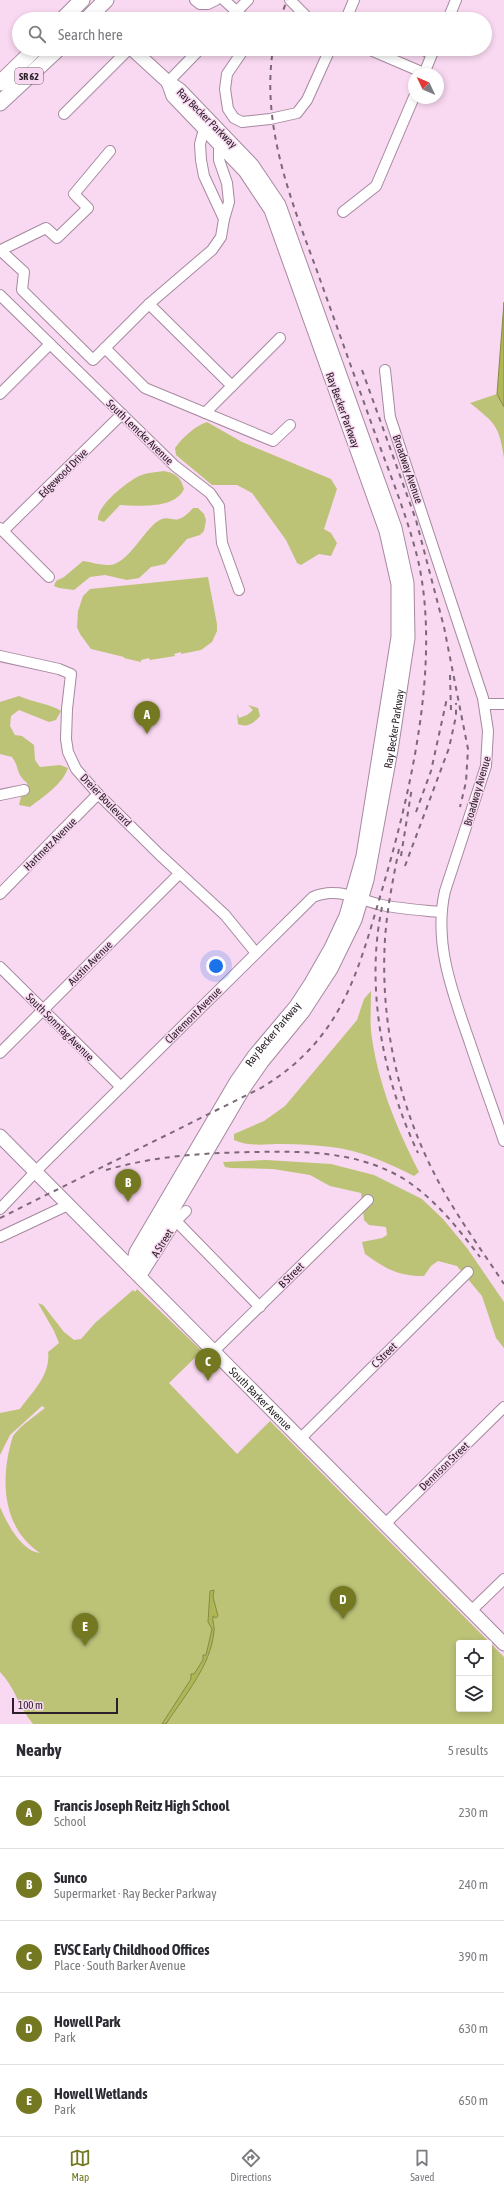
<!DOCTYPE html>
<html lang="en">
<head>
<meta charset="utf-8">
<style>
  body { margin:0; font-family:"Asap Condensed",sans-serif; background:#f2f2f3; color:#2b2b33 }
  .controls { position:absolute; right:12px; bottom:12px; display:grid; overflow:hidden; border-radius:4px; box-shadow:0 2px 6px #0003 }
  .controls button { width:36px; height:36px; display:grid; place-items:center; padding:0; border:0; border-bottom:1px solid #e1e1e2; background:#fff; color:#2b2b33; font:20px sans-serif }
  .compass { position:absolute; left:408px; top:68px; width:36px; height:36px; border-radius:50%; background:#fff; box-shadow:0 2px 6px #0003; rotate:314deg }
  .scale { position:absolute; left:12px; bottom:10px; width:106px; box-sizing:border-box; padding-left:4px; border:2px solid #2b2029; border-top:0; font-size:11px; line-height:14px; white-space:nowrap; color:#2b2029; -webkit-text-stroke:3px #f9d9f1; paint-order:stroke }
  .you { position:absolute; left:216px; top:966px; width:14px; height:14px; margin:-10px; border:3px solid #fff; border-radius:50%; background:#1a73e8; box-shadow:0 0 0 6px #1a73e833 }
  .badge { display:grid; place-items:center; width:26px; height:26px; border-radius:50%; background:#737821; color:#fff; font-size:13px; font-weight:700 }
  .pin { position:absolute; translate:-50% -33px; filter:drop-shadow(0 1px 2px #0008) }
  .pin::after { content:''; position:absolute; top:21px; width:14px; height:12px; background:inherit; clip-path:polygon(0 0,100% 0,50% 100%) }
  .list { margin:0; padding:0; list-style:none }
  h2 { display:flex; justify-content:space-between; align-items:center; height:52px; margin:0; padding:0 16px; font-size:17px }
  h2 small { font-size:13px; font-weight:400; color:#7c7c81 }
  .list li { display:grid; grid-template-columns:26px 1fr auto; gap:12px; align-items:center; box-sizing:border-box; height:72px; padding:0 16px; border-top:1px solid #e1e1e2 }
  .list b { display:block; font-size:15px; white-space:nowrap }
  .list p { margin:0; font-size:13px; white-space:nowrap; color:#7c7c81 }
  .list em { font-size:13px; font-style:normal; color:#7c7c81 }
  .icon { flex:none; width:22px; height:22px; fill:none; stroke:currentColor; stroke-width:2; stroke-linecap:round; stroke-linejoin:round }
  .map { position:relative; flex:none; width:504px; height:1724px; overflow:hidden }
  .search { position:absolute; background:#fff; box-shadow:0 2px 6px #0003; left:12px; right:12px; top:12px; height:44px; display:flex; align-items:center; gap:10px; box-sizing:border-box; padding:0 14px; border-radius:22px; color:#7c7c81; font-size:15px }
  .sheet { height:412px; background:#fff }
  nav { display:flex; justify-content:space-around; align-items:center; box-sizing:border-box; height:56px; border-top:1px solid #e1e1e2; background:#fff; font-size:11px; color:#7c7c81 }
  nav a { display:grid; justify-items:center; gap:2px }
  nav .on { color:#737821 }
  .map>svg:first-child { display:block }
  .green { fill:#bcc377; fill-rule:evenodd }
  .water { fill:#afb656; stroke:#878948 }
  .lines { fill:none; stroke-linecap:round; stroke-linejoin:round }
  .minor-casing { stroke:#a6899f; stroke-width:12 }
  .major-casing { stroke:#a6899f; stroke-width:15 }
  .highway-casing { stroke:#a6899f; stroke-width:17 }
  .minor { stroke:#fff; stroke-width:10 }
  .major { stroke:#fff; stroke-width:13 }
  .highway { stroke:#fff; stroke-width:15 }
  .rail { stroke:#7c6877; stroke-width:2; stroke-dasharray:5 5; stroke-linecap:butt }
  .labels { text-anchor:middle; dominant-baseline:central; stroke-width:3; stroke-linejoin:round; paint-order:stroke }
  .shield { fill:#f9d9f1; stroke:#695865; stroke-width:1 }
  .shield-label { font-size:10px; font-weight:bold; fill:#2b2029 }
  .street-label { font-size:11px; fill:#2b2029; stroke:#f9d9f1 }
</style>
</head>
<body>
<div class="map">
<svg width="504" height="1724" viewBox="0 0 504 1724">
  <rect width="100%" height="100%" fill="#f9d9f1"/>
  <g class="green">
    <path d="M497,394L504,407V458C499,425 495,423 470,403Z"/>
    <path d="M207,422L242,442L331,479L337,489L324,529L331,533L337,543L331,556L319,554L301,565L297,563L286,540L252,493L237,485H212L176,455L175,448C183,437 195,426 207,422Z"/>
    <path d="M164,471C176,473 181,478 184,489C175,509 139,506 120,505L104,522L98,520C96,506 127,482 139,476C146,473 156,472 164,471Z"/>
    <path d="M193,508H198L204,514L206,520L204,531L200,535L187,539L165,564L151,567L139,578L127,580L105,575L90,577L74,590L59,588L54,586L56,581L64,577L83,561C91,562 99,565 108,565C127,566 143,531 158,521C172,512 174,530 193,508Z"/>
    <polygon points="208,577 217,624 217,631 212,642 201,650 181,654 181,652 174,654 175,656 150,660 149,658 141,660 141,662 124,658 124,657 91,649 80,634 77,627 78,611 83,596 90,589"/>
    <path d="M19,696C32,702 51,704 61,711L56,720L49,722L19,710L11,716L10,726L15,735L22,736L34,745L35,760L40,767L60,765L68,768C62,785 44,796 30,807L19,805L21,797L28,789L27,783C15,773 20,768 12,757L0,754V702Z"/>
    <path d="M248,705L258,708L260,716C254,723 247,728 238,724L237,713L239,718L247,715L253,710Z"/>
    <path d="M371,991C371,1004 370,1018 371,1031C377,1081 396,1127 419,1172L414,1176C389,1163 359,1150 331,1147C315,1145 298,1144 282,1144C265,1144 249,1147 234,1140V1134L264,1121L285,1106L357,1020L364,999Z"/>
    <path d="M266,1160L331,1164L374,1175L422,1199L443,1219L467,1248L504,1302V1348L496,1338L482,1296L457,1266L438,1261L431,1266L424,1276C398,1276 386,1269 365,1254L362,1242L382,1238L387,1235L386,1227L369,1225L364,1220L361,1193L330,1186L310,1175L273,1169L231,1168L225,1167L223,1162Z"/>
    <path d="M137,1289L202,1351L169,1383L237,1454L270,1421L504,1657V1724H33C19,1708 15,1687 0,1672V1507C7,1523 21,1551 40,1553C1,1527 0,1477 13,1436C22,1424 34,1417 45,1408L42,1406L10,1435L0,1455V1413L20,1409C32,1392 51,1375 48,1352L59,1343L54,1331L38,1303L43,1305L64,1332L74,1340L81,1339L95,1323L133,1290L135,1292ZM459,1643H489V1709H459Z"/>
  </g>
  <g class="water">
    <polygon points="504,302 504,407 497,394"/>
    <path d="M214,1590L213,1597L218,1616L216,1618L213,1616C212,1622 215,1627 214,1631C211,1666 184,1696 166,1724H162L191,1679V1674H194L203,1660V1655H206L212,1629L208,1622L210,1591Z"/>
  </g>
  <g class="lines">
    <defs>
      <g id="minor">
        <polyline points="195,0 200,4 208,4 216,0"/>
        <polyline points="224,0 245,19"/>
        <polyline points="290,0 309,19"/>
        <polyline points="229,19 248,0"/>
        <polyline points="346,19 354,0"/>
        <polyline points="448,19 456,0"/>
        <polyline points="244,49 227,74 225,89 228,109 234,118 242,122 270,119 297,113 307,100 330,49"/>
        <polyline points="368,49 424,73"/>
        <polyline points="421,49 432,54"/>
        <polyline points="424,74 434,49"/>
        <polyline points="168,82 200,49"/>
        <polyline points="64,114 129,49"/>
        <polyline points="219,144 219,160 227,183 229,202 224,219"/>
        <polyline points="343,212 376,186 414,97"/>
        <polyline points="0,250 24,272 22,290 93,360 105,348 145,388 273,441 290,425"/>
        <polyline points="1,250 46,228 57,238 88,208 74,194 110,151"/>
        <polyline points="0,295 175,466 210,493 219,506 222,543 239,590"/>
        <polyline points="149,304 232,386"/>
        <polyline points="105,348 149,304 212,250 221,237 224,219 204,176 201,160 200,144 204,129"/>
        <path d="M385,370L390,417L483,698L488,731L486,766L445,891C433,943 453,994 470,1043C481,1076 493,1109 504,1141"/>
        <polyline points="0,394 50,344"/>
        <polyline points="205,413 280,338"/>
        <polyline points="0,528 49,577"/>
        <polyline points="3,531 122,414"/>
        <polyline points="0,656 59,669 71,674 67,709 66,739 68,752 76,769 98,794 160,855 225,915 256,953"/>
        <polyline points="484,704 504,704"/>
        <polyline points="0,795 24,790"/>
        <polyline points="0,894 98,794"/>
        <polyline points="0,967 121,1087"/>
        <polyline points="0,1053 179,874"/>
        <path d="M0,1209L41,1166L313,897C337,886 359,900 382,905C401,909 421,910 441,912"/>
        <polyline points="176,1221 260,1307"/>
        <polyline points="0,1237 68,1205"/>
        <polyline points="140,1278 176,1221 186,1211"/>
        <polyline points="214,1351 368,1200"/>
        <polyline points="300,1439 468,1272"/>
        <polyline points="385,1524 504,1407"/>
        <polyline points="471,1611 504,1579"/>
      </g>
      <g id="major">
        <path id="s1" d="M0,1136L504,1644"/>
        <path id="s2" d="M132,1269L145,1257L244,1088L262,1062L303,1012L331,969L355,920L367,880L391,750L408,638L407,583L395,528L279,205L252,165L180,90L168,82L132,49"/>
        <path id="s3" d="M132,1269L136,1252L236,1082L254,1056L296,1006L311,983L331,948L346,916L363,856L398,637V584L386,531L271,210L245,171L173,96L168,82"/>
      </g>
      <g id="highway">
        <polyline points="63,19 82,0"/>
        <polyline points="87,19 106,0"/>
        <polyline points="0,83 35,49"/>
        <polyline points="0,103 58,49"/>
      </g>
    </defs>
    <use href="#minor" class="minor-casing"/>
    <use href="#major" class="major-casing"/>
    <use href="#highway" class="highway-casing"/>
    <use href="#minor" class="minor"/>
    <use href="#major" class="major"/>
    <use href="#highway" class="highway"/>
    <g class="rail">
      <polyline points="280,19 287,0"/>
      <polyline points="362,370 416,520 444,627 468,749 466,782 460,807"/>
      <polyline points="450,675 451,711"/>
      <polyline points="416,812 431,771 447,698"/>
      <path d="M399,849C393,879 387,909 385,939C380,1021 398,1104 436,1177C455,1214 481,1249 504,1284"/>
      <polyline points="401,856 412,787"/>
      <polyline points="405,866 449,748 456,716 456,703"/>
      <path d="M382,907C365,988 383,1079 418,1153"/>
      <path d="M106,1170C155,1156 202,1153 253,1152C306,1151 357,1151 404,1179C435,1199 457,1227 480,1257"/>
      <path d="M0,1218L261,1088C342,1039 357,975 382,890C411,791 441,662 418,560C408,519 392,479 377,439C357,383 337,327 317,271C291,200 261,126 273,49"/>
    </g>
  </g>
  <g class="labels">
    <rect class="shield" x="15" y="68" width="28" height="16" rx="3"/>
    <g class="shield-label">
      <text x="29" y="76">SR 62</text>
    </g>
    <g class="street-label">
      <text transform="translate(207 118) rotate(45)">Ray Becker Parkway</text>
      <text transform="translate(343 410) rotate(70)">Ray Becker Parkway</text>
      <text transform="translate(140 432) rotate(44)">South Lemcke Avenue</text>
      <text transform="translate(408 469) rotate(71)">Broadway Avenue</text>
      <text transform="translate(63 473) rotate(-45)">Edgewood Drive</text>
      <text stroke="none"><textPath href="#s2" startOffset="611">Ray Becker Parkway</textPath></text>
      <text transform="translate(477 791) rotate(-74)">Broadway Avenue</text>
      <text transform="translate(106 800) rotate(46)">Dreier Boulevard</text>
      <text transform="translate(50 844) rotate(-45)">Hartmetz Avenue</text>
      <text transform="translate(90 963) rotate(-45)">Austin Avenue</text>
      <text transform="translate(193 1015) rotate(-45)">Claremont Avenue</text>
      <text transform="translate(60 1027) rotate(45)">South Sonntag Avenue</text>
      <text stroke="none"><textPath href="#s3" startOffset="275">Ray Becker Parkway</textPath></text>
      <text transform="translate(162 1243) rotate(-58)">A Street</text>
      <text transform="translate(291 1275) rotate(-45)">B Street</text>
      <text transform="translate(384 1355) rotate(-45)">C Street</text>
      <text stroke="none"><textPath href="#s1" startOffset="370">South Barker Avenue</textPath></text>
      <text transform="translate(444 1466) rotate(-44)">Dennison Street</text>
    </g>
  </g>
</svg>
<div class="controls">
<button><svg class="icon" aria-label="locate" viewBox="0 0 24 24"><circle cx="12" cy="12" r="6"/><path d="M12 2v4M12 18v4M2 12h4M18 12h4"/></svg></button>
<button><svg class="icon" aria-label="layers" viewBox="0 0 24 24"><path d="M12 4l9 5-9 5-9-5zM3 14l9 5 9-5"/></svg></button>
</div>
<svg class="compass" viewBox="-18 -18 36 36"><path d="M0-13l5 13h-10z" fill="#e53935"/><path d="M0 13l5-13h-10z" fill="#7c7c81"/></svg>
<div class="scale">100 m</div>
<div class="you"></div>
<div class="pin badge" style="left:147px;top:734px">A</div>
<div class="pin badge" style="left:128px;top:1202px">B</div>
<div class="pin badge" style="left:208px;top:1381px">C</div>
<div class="pin badge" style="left:343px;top:1619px">D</div>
<div class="pin badge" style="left:85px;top:1646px">E</div>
<div class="search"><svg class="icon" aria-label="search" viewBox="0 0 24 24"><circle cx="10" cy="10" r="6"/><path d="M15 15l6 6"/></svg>Search here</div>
</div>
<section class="sheet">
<h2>Nearby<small>5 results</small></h2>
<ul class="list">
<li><span class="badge">A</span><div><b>Francis Joseph Reitz High School</b><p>School</p></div><em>230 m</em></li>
<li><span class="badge">B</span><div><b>Sunco</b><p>Supermarket · Ray Becker Parkway</p></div><em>240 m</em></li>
<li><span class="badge">C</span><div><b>EVSC Early Childhood Offices</b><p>Place · South Barker Avenue</p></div><em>390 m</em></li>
<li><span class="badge">D</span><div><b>Howell Park</b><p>Park</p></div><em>630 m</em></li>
<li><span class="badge">E</span><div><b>Howell Wetlands</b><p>Park</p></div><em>650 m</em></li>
</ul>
</section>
<nav>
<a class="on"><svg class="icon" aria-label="map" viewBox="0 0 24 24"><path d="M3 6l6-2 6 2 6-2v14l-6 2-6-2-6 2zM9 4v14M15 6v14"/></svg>Map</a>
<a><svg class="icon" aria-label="directions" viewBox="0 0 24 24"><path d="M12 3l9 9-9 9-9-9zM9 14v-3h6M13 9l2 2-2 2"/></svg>Directions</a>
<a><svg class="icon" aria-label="saved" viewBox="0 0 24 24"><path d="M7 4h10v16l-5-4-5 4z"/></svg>Saved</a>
</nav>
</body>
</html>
